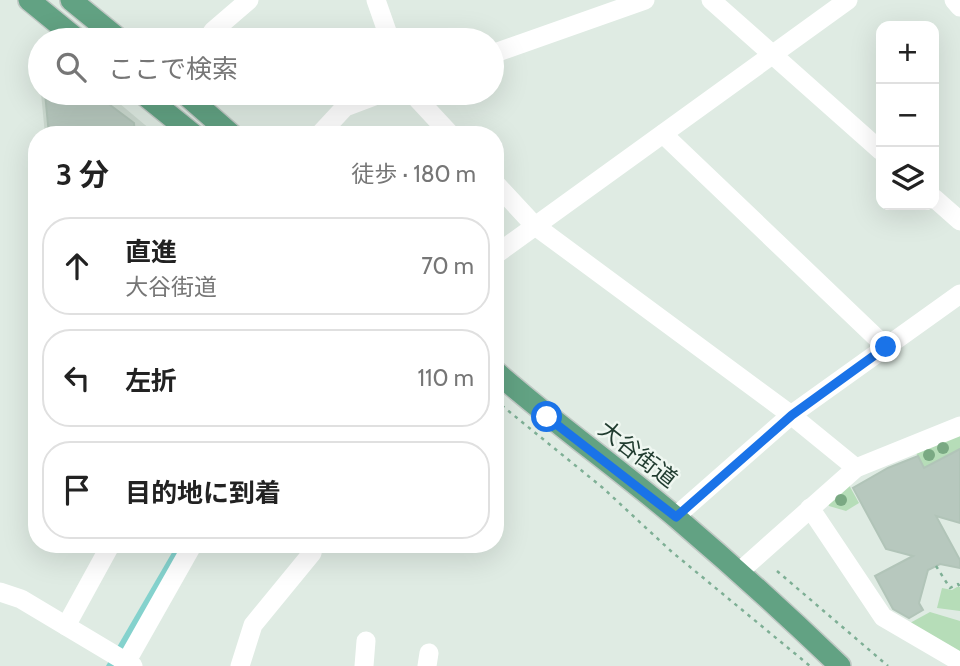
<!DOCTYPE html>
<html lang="ja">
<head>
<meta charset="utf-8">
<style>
  body { margin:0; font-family:Cabin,"Noto Sans JP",sans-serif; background:#f2f2f2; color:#222 }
  .controls { position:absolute; right:21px; top:21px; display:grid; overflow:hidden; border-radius:14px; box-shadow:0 7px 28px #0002 }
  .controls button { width:63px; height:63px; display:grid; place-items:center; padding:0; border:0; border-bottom:2px solid #e0e0e0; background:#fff; color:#222; font:35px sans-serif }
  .stop { position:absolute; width:21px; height:21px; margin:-16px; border:5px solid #1a73e8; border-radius:50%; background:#fff }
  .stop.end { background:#1a73e8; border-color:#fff; box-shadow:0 2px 7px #0008 }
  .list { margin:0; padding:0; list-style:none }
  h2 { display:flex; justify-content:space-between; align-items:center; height:91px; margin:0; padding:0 28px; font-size:30px }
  h2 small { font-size:23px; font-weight:400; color:#767676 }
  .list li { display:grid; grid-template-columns:46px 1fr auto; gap:21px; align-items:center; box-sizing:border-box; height:98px; margin:0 14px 14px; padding:0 14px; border:2px solid #e0e0e0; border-radius:28px }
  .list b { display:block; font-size:26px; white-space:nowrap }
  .list p { margin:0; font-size:23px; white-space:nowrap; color:#767676 }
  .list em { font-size:23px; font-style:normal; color:#767676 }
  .icon { flex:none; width:38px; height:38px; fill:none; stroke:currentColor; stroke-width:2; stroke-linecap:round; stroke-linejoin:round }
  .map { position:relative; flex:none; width:960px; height:666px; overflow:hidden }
  .search { position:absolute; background:#fff; box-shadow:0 7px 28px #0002; left:28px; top:28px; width:476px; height:77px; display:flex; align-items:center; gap:18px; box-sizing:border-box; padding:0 24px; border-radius:38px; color:#767676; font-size:26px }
  .panel { position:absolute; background:#fff; box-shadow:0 7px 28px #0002; left:28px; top:126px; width:476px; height:427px; border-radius:28px }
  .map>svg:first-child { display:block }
  .built { fill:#cddbd1 }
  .green { fill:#b6ddb8 }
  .water { fill:#84d2cd }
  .building { fill:#b7c8be; stroke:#b1c4b8; stroke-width:2 }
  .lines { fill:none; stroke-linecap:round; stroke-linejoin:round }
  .major-casing { stroke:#c0c8c4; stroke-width:24 }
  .path { stroke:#7eaf95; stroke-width:2.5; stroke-dasharray:3.5 5; stroke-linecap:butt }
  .minor { stroke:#fff; stroke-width:19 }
  .major { stroke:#62a283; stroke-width:21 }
  .tree { fill:#7aa983 }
  .route { stroke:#1a73e8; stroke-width:9 }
  .labels { text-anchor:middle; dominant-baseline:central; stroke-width:5; stroke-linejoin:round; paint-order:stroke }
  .street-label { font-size:23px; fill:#1f3b2e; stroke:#eff7f1 }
</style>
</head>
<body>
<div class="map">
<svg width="960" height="666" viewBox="0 0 960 666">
  <rect width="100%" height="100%" fill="#dfebe3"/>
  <polygon class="built" points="41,93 107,93 157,135 45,135"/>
  <g class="green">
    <polygon points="960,435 960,449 924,468 916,453"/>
    <polygon points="849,485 859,503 846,511 829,506 827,502"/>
    <polygon points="957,587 960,587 960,611 937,608 942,588 952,590"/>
    <polygon points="930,612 960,621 960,657 910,623"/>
  </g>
  <polygon class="water" points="177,544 184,544 114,666 106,666"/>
  <g class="building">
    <polygon points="45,93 94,93 134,123 135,135 49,135"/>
    <polygon points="960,449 960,523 936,516 960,560 960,568 940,564 928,570 919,603 923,610 909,618 893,609 875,576 913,556 886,549 853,488 888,468 918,456 924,468"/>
  </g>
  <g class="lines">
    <defs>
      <g id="major">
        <polyline points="29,0 78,40"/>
        <polyline points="71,0 120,40"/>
        <polyline points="142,93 194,135"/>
        <polyline points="184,93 232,135"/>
        <path d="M495,371C554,423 618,468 678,519C733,566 787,615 840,666"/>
      </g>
    </defs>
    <use href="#major" class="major-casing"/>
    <g class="path">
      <polyline points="138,35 143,40"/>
      <polyline points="250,128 258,135"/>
      <polyline points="495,400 603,488 672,552 810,666"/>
      <polyline points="936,566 950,588 958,584 960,587"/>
      <polyline points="777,571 888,666"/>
    </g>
    <g class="minor">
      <polyline points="376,0 390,40"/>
      <polyline points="711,0 881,151"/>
      <polyline points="954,0 960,7"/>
      <polyline points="207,40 213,31 249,0"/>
      <polyline points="492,54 645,0"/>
      <polyline points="412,93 451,135"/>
      <polyline points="663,134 886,347"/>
      <polyline points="319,135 345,107 382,93"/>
      <polyline points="495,183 534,225 791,415 856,468"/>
      <polyline points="934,198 960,221"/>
      <polyline points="495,255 848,0"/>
      <polyline points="810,508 883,617 960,662"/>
      <polyline points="675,517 791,415 960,294"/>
      <polyline points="739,572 856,468 960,426"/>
      <polyline points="0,592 21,599 133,666"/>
      <polyline points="66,626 111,544"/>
      <polyline points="124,666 193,544"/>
      <polyline points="240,666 253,625 312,553 314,544"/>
      <polyline points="364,666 366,641"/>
      <polyline points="427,666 429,653"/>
    </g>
    <use href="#major" class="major"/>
  </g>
  <g class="tree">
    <circle cx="943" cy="448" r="6"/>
    <circle cx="929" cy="455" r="6"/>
    <circle cx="841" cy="500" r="6"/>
  </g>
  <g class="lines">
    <polyline class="route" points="547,417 676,517 792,415 886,347"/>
  </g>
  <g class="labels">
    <g class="street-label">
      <text transform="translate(638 454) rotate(38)">大谷街道</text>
    </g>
  </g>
</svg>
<div class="controls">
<button>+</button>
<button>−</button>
<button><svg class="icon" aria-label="layers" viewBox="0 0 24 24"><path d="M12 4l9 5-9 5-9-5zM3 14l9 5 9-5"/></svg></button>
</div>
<div class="stop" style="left:547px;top:417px"></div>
<div class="stop end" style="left:886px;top:347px"></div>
<div class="search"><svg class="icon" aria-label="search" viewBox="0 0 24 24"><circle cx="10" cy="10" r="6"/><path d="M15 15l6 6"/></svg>ここで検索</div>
<section class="panel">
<h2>3 分<small>徒歩 · 180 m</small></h2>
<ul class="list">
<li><svg class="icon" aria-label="ahead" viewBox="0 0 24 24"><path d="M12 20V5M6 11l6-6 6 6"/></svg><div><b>直進</b><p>大谷街道</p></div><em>70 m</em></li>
<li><svg class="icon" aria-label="left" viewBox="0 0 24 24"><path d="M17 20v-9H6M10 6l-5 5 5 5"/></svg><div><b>左折</b></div><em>110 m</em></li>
<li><svg class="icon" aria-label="arrive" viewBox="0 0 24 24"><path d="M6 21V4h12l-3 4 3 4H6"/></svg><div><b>目的地に到着</b></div></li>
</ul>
</section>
</div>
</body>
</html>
